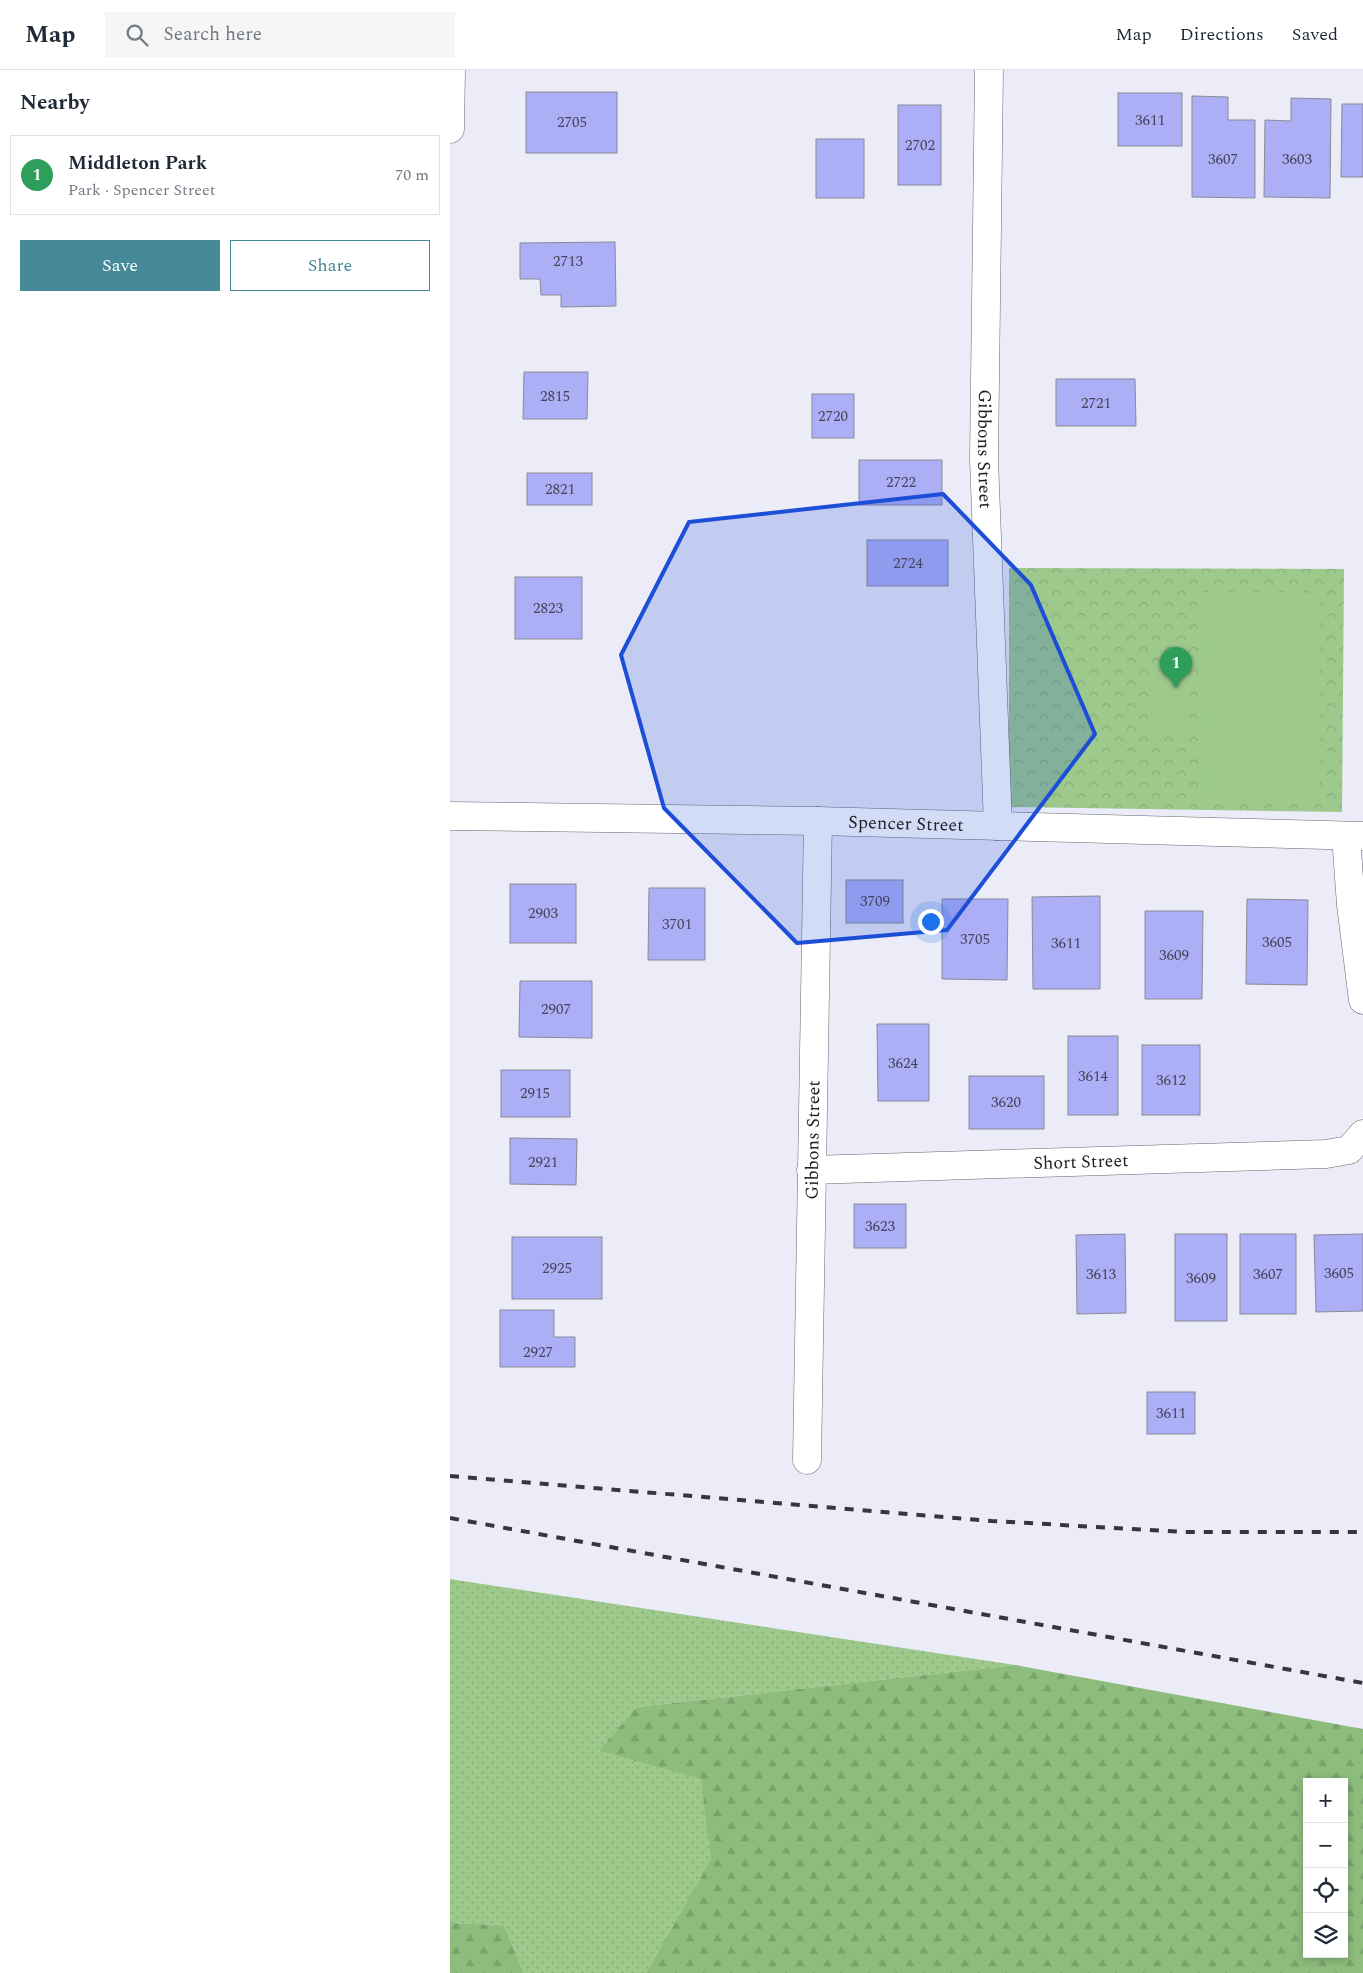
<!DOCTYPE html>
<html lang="en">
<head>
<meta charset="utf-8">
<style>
  body { margin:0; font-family:Spectral,serif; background:#f6f6f7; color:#1f2937 }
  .controls { position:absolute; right:15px; bottom:15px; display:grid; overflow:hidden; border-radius:0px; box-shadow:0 2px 8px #0003 }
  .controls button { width:45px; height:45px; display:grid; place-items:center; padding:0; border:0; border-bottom:1px solid #e0e1e3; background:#fff; color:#1f2937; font:25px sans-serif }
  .you { position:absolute; left:480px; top:851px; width:18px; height:18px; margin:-12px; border:4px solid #fff; border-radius:50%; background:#1a73e8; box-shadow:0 0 0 8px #1a73e833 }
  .badge { display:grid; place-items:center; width:32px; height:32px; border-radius:50%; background:#468999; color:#fff; font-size:16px; font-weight:700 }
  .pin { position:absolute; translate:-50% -41px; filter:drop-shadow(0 1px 2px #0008) }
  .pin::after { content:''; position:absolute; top:26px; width:18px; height:15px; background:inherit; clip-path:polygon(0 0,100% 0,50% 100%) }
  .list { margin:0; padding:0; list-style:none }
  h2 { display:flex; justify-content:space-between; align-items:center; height:65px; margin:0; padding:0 20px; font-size:21px }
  h2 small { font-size:16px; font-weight:400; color:#747a83 }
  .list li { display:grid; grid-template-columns:32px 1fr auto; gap:15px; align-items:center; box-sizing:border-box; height:80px; margin:0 10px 10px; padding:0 10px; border:1px solid #e0e1e3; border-radius:0px }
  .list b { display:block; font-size:19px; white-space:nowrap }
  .list p { margin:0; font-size:16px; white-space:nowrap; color:#747a83 }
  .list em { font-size:16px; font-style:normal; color:#747a83 }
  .actions { display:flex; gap:10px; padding:15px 20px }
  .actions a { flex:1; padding:11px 0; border:1px solid #468999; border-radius:0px; text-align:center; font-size:18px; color:#468999 }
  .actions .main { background:#468999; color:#fff }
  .icon { flex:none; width:28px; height:28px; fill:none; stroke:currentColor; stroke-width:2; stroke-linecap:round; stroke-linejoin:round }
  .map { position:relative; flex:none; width:913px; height:1903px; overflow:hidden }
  header { display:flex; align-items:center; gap:30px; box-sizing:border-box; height:70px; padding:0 25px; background:#fff; border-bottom:1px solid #e0e1e3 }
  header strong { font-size:24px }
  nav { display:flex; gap:28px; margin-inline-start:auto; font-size:18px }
  .search { width:350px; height:45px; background:#f6f6f7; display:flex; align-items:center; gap:12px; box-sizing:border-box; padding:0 18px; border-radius:0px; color:#747a83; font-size:19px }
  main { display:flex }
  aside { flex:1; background:#fff }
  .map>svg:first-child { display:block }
  .grass { fill:url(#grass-dots) }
  .forest { fill:url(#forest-firs); fill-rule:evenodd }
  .park { fill:url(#park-crowns) }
  .pitch { fill:#9dc98d }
  .building { fill:#acaef6; stroke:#898a94 }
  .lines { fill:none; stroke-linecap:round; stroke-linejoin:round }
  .minor-casing { stroke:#666771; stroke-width:29 }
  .minor { stroke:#fff; stroke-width:28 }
  .rail { stroke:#36363b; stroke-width:4; stroke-dasharray:9 9; stroke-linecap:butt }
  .marked { fill:#1d4ed8; fill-opacity:0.2; stroke:#1d4ed8; stroke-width:4; stroke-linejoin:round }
  .labels { text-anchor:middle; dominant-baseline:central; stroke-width:4.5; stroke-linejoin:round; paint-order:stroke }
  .number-label { font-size:15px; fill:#44455a }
  .street-label { font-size:18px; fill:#222226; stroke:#fff }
</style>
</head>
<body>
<header>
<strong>Map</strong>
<div class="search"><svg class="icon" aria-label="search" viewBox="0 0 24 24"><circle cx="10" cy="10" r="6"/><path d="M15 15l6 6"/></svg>Search here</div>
<nav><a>Map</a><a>Directions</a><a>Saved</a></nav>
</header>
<main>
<aside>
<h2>Nearby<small></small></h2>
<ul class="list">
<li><span class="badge" style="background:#2e9e5b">1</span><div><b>Middleton Park</b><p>Park · Spencer Street</p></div><em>70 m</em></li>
</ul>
<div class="actions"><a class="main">Save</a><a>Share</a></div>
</aside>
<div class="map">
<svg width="913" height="1903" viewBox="0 0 913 1903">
  <defs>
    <pattern id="grass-dots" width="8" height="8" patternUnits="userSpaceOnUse" patternTransform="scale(1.25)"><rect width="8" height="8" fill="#9dc98d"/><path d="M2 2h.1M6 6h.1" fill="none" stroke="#87ac7a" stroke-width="1.8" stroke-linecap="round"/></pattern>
    <pattern id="forest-firs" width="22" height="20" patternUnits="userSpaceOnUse" patternTransform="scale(1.25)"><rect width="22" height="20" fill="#8dbc7c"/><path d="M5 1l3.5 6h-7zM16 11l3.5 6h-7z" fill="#79a16b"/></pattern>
    <pattern id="park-crowns" width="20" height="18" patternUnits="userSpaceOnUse" patternTransform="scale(1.25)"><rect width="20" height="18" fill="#9dc98d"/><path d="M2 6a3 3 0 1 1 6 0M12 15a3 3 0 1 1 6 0" fill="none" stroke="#87ac7a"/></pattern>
  </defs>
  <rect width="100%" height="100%" fill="#ebecf7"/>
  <polygon class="grass" points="0,1509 565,1595 187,1637 148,1681 252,1709 262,1790 196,1903 74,1903 54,1855 0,1853"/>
  <g class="forest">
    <path d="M565,1595L913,1659V1903H196L261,1790L251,1709L148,1681L187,1637ZM857,1712H894V1884H857Z"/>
    <polygon points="0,1853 54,1855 74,1903 0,1903"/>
  </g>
  <polygon class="park" points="559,498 894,499 892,742 559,737"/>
  <g class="pitch">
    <polygon points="753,522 870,523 869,729 752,729"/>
    <polygon points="700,599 739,599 738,660 700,660"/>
  </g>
  <g class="building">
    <rect x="76" y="22" width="91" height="61"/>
    <rect x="668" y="23" width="64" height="53"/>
    <polygon points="742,26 778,27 778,50 805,50 805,128 742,127"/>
    <polygon points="841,28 881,29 880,128 814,127 815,50 841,51"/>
    <polygon points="892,34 913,34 913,107 891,107"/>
    <rect x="448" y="35" width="43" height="80"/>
    <rect x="366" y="69" width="48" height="59"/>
    <polygon points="165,172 166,236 111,237 111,225 91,225 90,209 70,209 70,173"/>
    <polygon points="74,302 138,302 137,349 73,349"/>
    <polygon points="606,309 685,309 686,356 606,356"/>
    <rect x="362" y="324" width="42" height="44"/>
    <rect x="409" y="390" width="83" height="45"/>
    <rect x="77" y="403" width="65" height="32"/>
    <rect x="417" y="470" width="81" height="46"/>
    <rect x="65" y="507" width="67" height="62"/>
    <rect x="396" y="810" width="57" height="43"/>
    <rect x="60" y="814" width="66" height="59"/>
    <polygon points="199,818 255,818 255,890 198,890"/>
    <polygon points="650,826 650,919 583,919 582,827"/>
    <polygon points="492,829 558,829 557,910 492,909"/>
    <polygon points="797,829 858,830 857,915 796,914"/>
    <polygon points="695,841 753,841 752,929 695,929"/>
    <polygon points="70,911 142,911 142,968 69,967"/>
    <polygon points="427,954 479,954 479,1031 428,1031"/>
    <rect x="618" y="966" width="50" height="79"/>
    <rect x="692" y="975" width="58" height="70"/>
    <rect x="51" y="1000" width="69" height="47"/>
    <rect x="519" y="1006" width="75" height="53"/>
    <polygon points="60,1068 127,1069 126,1115 60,1114"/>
    <rect x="404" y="1134" width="52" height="44"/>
    <polygon points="675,1164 676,1243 627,1244 626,1165"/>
    <rect x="725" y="1164" width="52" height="87"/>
    <rect x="790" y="1164" width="56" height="80"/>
    <polygon points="913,1164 913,1241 866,1242 864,1165"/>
    <rect x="62" y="1167" width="90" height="62"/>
    <polygon points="50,1240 104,1240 104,1267 125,1267 125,1297 50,1297"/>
    <rect x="697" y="1322" width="48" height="42"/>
  </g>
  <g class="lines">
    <defs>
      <g id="minor">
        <path id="s1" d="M539,0L534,389L548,756"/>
        <polyline points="0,59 1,0"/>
        <path id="s2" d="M0,746L368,751L913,766"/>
        <polyline points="896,766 901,835 913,930"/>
        <path id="s3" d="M361,1100L876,1084L899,1080L913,1064"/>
        <path id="s4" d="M357,1390L368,751"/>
      </g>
    </defs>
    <use href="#minor" class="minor-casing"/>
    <use href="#minor" class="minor"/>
    <g class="rail">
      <polyline points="0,1406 542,1451 735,1462 913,1462"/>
      <polyline points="0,1448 913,1613"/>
    </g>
  </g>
  <path class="marked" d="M493,424L581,515L645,664L497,860L347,873L214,738L171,585L239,452Z"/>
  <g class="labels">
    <g class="number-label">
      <text x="700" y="50">3611</text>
      <text x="122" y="52">2705</text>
      <text x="470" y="75">2702</text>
      <text x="773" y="89">3607</text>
      <text x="847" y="89">3603</text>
      <text x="118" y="191">2713</text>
      <text x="105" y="326">2815</text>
      <text x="646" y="333">2721</text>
      <text x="383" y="346">2720</text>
      <text x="451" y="412">2722</text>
      <text x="110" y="419">2821</text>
      <text x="458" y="493">2724</text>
      <text x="98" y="538">2823</text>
      <text x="425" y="831">3709</text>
      <text x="93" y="843">2903</text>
      <text x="227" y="854">3701</text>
      <text x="525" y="869">3705</text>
      <text x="827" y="872">3605</text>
      <text x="616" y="873">3611</text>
      <text x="724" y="885">3609</text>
      <text x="106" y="939">2907</text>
      <text x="453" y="993">3624</text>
      <text x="643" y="1006">3614</text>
      <text x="721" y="1010">3612</text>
      <text x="85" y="1023">2915</text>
      <text x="556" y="1032">3620</text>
      <text x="93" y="1092">2921</text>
      <text x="430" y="1156">3623</text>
      <text x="107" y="1198">2925</text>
      <text x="889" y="1203">3605</text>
      <text x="651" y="1204">3613</text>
      <text x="818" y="1204">3607</text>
      <text x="751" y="1208">3609</text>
      <text x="88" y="1282">2927</text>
      <text x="721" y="1343">3611</text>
    </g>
    <g class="street-label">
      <text stroke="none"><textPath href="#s1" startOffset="379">Gibbons Street</textPath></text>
      <text stroke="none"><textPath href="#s2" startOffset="456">Spencer Street</textPath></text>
      <text stroke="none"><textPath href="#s4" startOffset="320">Gibbons Street</textPath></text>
      <text stroke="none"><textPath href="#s3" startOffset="270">Short Street</textPath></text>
    </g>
  </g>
</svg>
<div class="controls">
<button>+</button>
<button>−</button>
<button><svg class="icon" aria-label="locate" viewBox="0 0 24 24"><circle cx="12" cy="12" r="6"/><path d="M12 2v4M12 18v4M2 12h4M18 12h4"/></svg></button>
<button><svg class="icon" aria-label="layers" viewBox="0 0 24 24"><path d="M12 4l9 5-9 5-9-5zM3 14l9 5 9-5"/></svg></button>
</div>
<div class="you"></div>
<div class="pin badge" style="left:726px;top:618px;background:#2e9e5b">1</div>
</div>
</main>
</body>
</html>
